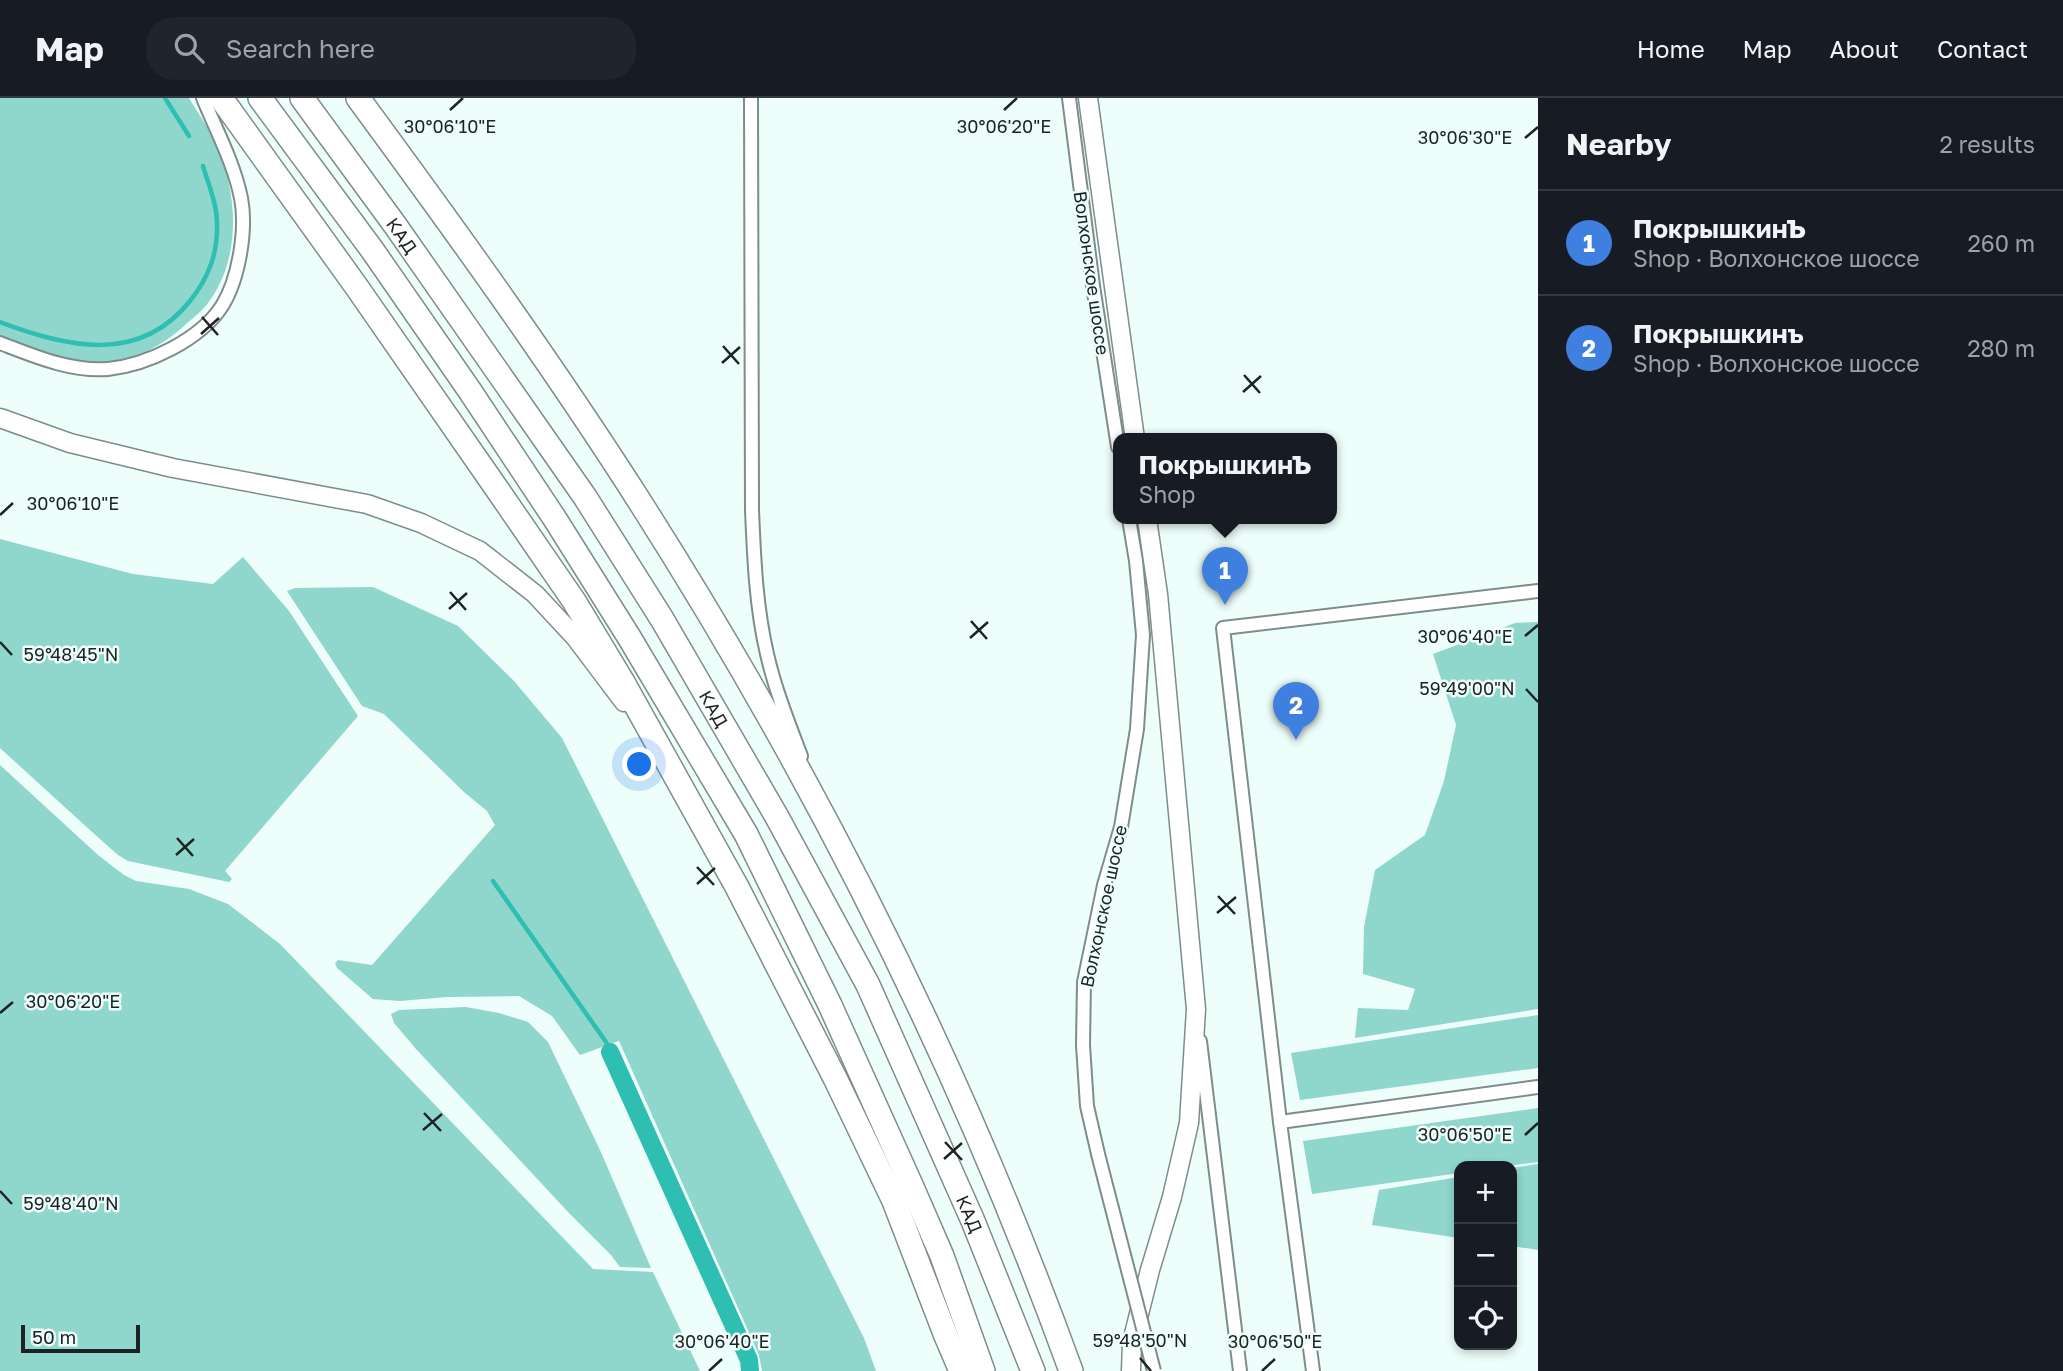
<!DOCTYPE html>
<html lang="en">
<head>
<meta charset="utf-8">
<style>
  body { margin:0; font-family:"Golos Text",sans-serif; background:#20242c; color:#f1f3f6 }
  .controls { position:absolute; right:21px; bottom:21px; display:grid; overflow:hidden; border-radius:14px; box-shadow:0 4px 10px #0003 }
  .controls button { width:63px; height:63px; display:grid; place-items:center; padding:0; border:0; border-bottom:2px solid #363941; background:#171b24; color:#f1f3f6; font:35px sans-serif }
  .scale { position:absolute; left:21px; bottom:18px; width:119px; box-sizing:border-box; padding-left:7px; border:4px solid #1d2322; border-top:0; font-size:19px; line-height:24px; white-space:nowrap; color:#1d2322; -webkit-text-stroke:5px #edfefb; paint-order:stroke }
  .you { position:absolute; left:640px; top:667px; width:24px; height:24px; margin:-18px; border:5px solid #fff; border-radius:50%; background:#1a73e8; box-shadow:0 0 0 10px #1a73e833 }
  .badge { display:grid; place-items:center; width:46px; height:46px; border-radius:50%; background:#b45309; color:#fff; font-size:23px; font-weight:700 }
  .pin { position:absolute; translate:-50% -58px; filter:drop-shadow(0 2px 4px #0008) }
  .pin::after { content:''; position:absolute; top:37px; width:24px; height:21px; background:inherit; clip-path:polygon(0 0,100% 0,50% 100%) }
  .popup { position:absolute; left:1113px; top:335px; width:224px; height:91px; box-sizing:border-box; display:grid; place-content:center; border-radius:14px; background:#171b24; filter:drop-shadow(0 2px 5px #0005); font-size:23px; white-space:nowrap; color:#9ea1a6 }
  .popup b { font-size:26px; color:#f1f3f6 }
  .popup::after { content:''; position:absolute; left:50%; top:100%; margin-left:-14px; border:14px solid transparent; border-top-color:#171b24 }
  .list { margin:0; padding:0; list-style:none }
  h2 { display:flex; justify-content:space-between; align-items:center; height:91px; margin:0; padding:0 28px; font-size:30px }
  h2 small { font-size:23px; font-weight:400; color:#9ea1a6 }
  .list li { display:grid; grid-template-columns:46px 1fr auto; gap:21px; align-items:center; box-sizing:border-box; height:105px; padding:0 28px; border-top:2px solid #363941 }
  .list b { display:block; font-size:26px; white-space:nowrap }
  .list p { margin:0; font-size:23px; white-space:nowrap; color:#9ea1a6 }
  .list em { font-size:23px; font-style:normal; color:#9ea1a6 }
  .icon { flex:none; width:38px; height:38px; fill:none; stroke:currentColor; stroke-width:2; stroke-linecap:round; stroke-linejoin:round }
  .map { position:relative; flex:none; width:1538px; height:1273px; overflow:hidden }
  header { display:flex; align-items:center; gap:42px; box-sizing:border-box; height:98px; padding:0 35px; background:#171b24; border-bottom:2px solid #363941 }
  header strong { font-size:33px }
  nav { display:flex; gap:38px; margin-inline-start:auto; font-size:24px }
  .search { width:490px; height:63px; background:#20242c; display:flex; align-items:center; gap:18px; box-sizing:border-box; padding:0 24px; border-radius:28px; color:#9ea1a6; font-size:26px }
  main { display:flex }
  aside { flex:1; background:#171b24 }
  .map>svg:first-child { display:block }
  .green { fill:#8fd6cd }
  .lines { fill:none; stroke-linecap:round; stroke-linejoin:round }
  .stream { stroke:#2ebfb2; stroke-width:4.5 }
  .canal { stroke:#2ebfb2; stroke-width:18 }
  .minor-casing { stroke:#7e8d8b; stroke-width:16 }
  .secondary-casing { stroke:#7e8d8b; stroke-width:21 }
  .motorway-casing { stroke:#7e8d8b; stroke-width:26 }
  .minor { stroke:#fff; stroke-width:12 }
  .secondary { stroke:#fff; stroke-width:18 }
  .motorway { stroke:#fff; stroke-width:23 }
  .minor-bridge-casing { stroke:#7e8d8b; stroke-width:16; stroke-linecap:butt }
  .minor-bridge { stroke:#fff; stroke-width:12 }
  .ticks { fill:none; stroke:#1d2322; stroke-width:2.5 }
  .labels { text-anchor:middle; dominant-baseline:central; stroke-width:5; stroke-linejoin:round; paint-order:stroke }
  .street-label { font-size:18px; fill:#1d2322; stroke:#edfefb }
  .ticks-label { font-size:18px; text-anchor:middle; fill:#1d2322; stroke:#edfefb; stroke-width:5; stroke-linejoin:round; paint-order:stroke }
</style>
</head>
<body>
<header>
<strong>Map</strong>
<div class="search"><svg class="icon" aria-label="search" viewBox="0 0 24 24"><circle cx="10" cy="10" r="6"/><path d="M15 15l6 6"/></svg>Search here</div>
<nav><a>Home</a><a>Map</a><a>About</a><a>Contact</a></nav>
</header>
<main>
<div class="map">
<svg width="1538" height="1273" viewBox="0 0 1538 1273">
  <rect width="100%" height="100%" fill="#edfefb"/>
  <g class="green">
    <path d="M0,0H189C198,15 209,30 216,46C238,95 242,160 208,205C202,213 193,220 185,227C164,247 134,263 104,264C67,266 34,252 0,240Z"/>
    <polygon points="0,441 133,476 213,486 243,459 289,513 358,618 225,773 232,781 229,784 128,763 118,757 91,733 0,650"/>
    <polygon points="373,489 458,528 514,583 562,640 864,1240 876,1273 762,1273 759,1257 619,943 580,957 552,918 519,898 447,899 400,903 373,901 337,870 335,865 338,862 372,867 495,727 487,713 464,694 384,616 362,608 287,493 295,490"/>
    <polygon points="1538,524 1538,911 1355,940 1358,910 1408,912 1415,891 1363,876 1364,829 1375,772 1425,737 1444,683 1456,627 1433,556 1515,525"/>
    <polygon points="0,667 98,757 124,777 136,783 189,791 228,806 280,846 593,1171 653,1174 700,1273 0,1273"/>
    <polygon points="466,909 499,915 528,924 548,944 600,1052 651,1170 620,1169 611,1157 569,1115 416,951 394,925 391,916 399,912"/>
    <polygon points="1538,917 1538,970 1300,1002 1291,955"/>
    <polygon points="1538,1010 1538,1064 1507,1068 1459,1068 1459,1075 1312,1096 1303,1043"/>
    <polygon points="1538,1066 1538,1152 1512,1148 1512,1070"/>
    <polygon points="1459,1079 1459,1140 1372,1127 1379,1092"/>
  </g>
  <g class="lines">
    <g class="stream">
      <polyline points="165,0 189,38"/>
      <path d="M0,224C67,249 139,267 190,203C209,179 218,155 217,125C217,106 208,85 203,68"/>
      <polyline points="493,783 606,944 610,954"/>
    </g>
    <polyline class="canal" points="610,954 749,1262 750,1273"/>
    <defs>
      <g id="minor">
        <path d="M751,0L752,412C754,460 756,509 767,556C775,591 788,624 801,658"/>
        <polyline points="1069,0 1093,188 1118,349"/>
        <path d="M0,245C34,258 71,274 108,271C147,267 200,242 222,208C239,181 247,131 241,100C234,65 216,32 203,0"/>
        <polyline points="1200,943 1240,1273"/>
        <polyline points="1280,1024 1538,989"/>
        <polyline points="1098,1056 1087,1008 1083,947 1084,884 1104,787 1121,729 1137,631 1143,537 1136,463 1129,421"/>
        <polyline points="1313,1273 1280,1024 1223,530 1538,493"/>
      </g>
      <g id="secondary">
        <polyline points="1088,0 1135,341"/>
        <polyline points="0,320 70,345 173,370 367,406 421,425 480,453 535,496 575,539 624,604"/>
        <polyline points="1131,1273 1132,1244 1150,1172 1172,1099 1189,1025 1196,911 1158,496 1147,421"/>
      </g>
      <g id="motorway">
        <polyline points="221,0 356,188 497,391 574,503 624,586 737,789 835,980 894,1103 946,1238 961,1273"/>
        <polyline points="260,0 373,153 470,293 555,421 629,539 746,736 830,907 912,1089 942,1158 983,1273"/>
        <path id="s1" d="M302,0L395,127L585,399L662,521L777,719L868,887L973,1123L1033,1273"/>
        <path d="M358,0C455,132 552,266 640,404C814,677 961,969 1071,1273"/>
      </g>
    </defs>
    <use href="#minor" class="minor-casing"/>
    <use href="#secondary" class="secondary-casing"/>
    <use href="#motorway" class="motorway-casing"/>
    <use href="#minor" class="minor"/>
    <use href="#secondary" class="secondary"/>
    <use href="#motorway" class="motorway"/>
    <defs>
      <polyline id="minor-bridge" points="1098,1056 1154,1273"/>
    </defs>
    <use href="#minor-bridge" class="minor-bridge-casing"/>
    <use href="#minor-bridge" class="minor-bridge"/>
  </g>
  <path class="ticks" d="M450,12L463,0M1004,12L1017,0M1525,40L1538,29M202,219L218,237M201,236L219,220M723,248L739,266M722,265L740,249M1244,277L1260,295M1243,294L1261,278M0,417L13,405M450,494L466,512M449,511L467,495M971,523L987,541M1525,538L1538,527M970,540L988,524M0,544L12,557M1526,591L1538,604M177,740L193,758M176,757L194,741M697,769L714,787M697,786L715,770M1218,798L1235,816M1217,815L1236,799M0,915L13,904M424,1015L441,1033M423,1032L442,1016M1525,1037L1538,1025M945,1044L962,1062M944,1061L962,1045M0,1093L12,1106M1140,1260L1151,1273M709,1273L722,1261M1262,1273L1275,1261"/>
  <g class="labels">
    <g class="street-label">
      <text stroke="none"><textPath href="#s1" startOffset="170">КАД</textPath></text>
      <text transform="translate(1092 175) rotate(82)">Волхонское шоссе</text>
      <text stroke="none"><textPath href="#s1" startOffset="737">КАД</textPath></text>
      <text transform="translate(1103 808) rotate(-78)">Волхонское шоссе</text>
      <text stroke="none"><textPath href="#s1" startOffset="1304">КАД</textPath></text>
    </g>
  </g>
  <g class="ticks-label">
    <text x="450" y="35">30°06'10"E</text>
    <text x="1004" y="35">30°06'20"E</text>
    <text x="1465" y="46">30°06'30"E</text>
    <text x="73" y="412">30°06'10"E</text>
    <text x="1465" y="545">30°06'40"E</text>
    <text x="71" y="563">59°48'45"N</text>
    <text x="1467" y="597">59°49'00"N</text>
    <text x="73" y="910">30°06'20"E</text>
    <text x="1465" y="1043">30°06'50"E</text>
    <text x="71" y="1112">59°48'40"N</text>
    <text x="1140" y="1249">59°48'50"N</text>
    <text x="722" y="1250">30°06'40"E</text>
    <text x="1275" y="1250">30°06'50"E</text>
  </g>
</svg>
<div class="controls">
<button>+</button>
<button>−</button>
<button><svg class="icon" aria-label="locate" viewBox="0 0 24 24"><circle cx="12" cy="12" r="6"/><path d="M12 2v4M12 18v4M2 12h4M18 12h4"/></svg></button>
</div>
<div class="scale">50 m</div>
<div class="you"></div>
<div class="pin badge" style="left:1225px;top:507px;background:#3f7fe0">1</div>
<div class="popup"><b>ПокрышкинЪ</b>Shop</div>
<div class="pin badge" style="left:1296px;top:642px;background:#3f7fe0">2</div>
</div>
<aside>
<h2>Nearby<small>2 results</small></h2>
<ul class="list">
<li><span class="badge" style="background:#3f7fe0">1</span><div><b>ПокрышкинЪ</b><p>Shop · Волхонское шоссе</p></div><em>260 m</em></li>
<li><span class="badge" style="background:#3f7fe0">2</span><div><b>Покрышкинъ</b><p>Shop · Волхонское шоссе</p></div><em>280 m</em></li>
</ul>
</aside>
</main>
</body>
</html>
